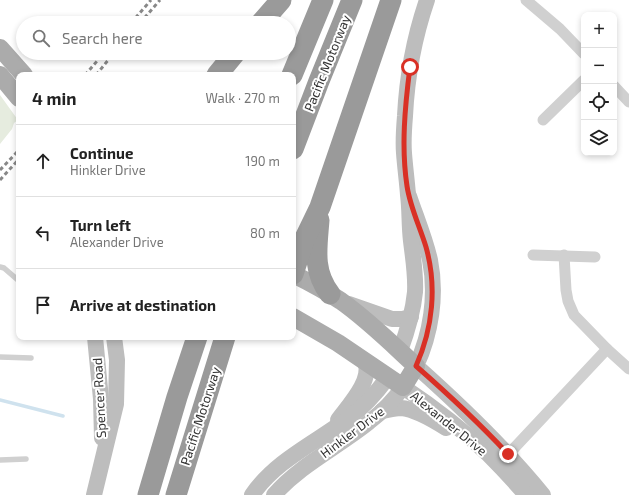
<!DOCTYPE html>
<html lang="en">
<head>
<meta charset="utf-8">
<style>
  body { margin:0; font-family:"Exo 2",sans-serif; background:#f6f6f6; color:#222 }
  .controls { position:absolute; right:12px; top:12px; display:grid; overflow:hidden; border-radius:8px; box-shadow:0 2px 6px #0003 }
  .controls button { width:36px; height:36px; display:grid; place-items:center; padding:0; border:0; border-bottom:1px solid #e0e0e0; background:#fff; color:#222; font:20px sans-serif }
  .stop { position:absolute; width:12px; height:12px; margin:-9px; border:3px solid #d93025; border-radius:50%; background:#fff }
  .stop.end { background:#d93025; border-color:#fff; box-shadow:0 1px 4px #0008 }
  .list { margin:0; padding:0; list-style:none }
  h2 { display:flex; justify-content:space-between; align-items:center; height:52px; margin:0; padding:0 16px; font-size:17px }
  h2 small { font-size:13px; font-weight:400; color:#767676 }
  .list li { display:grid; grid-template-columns:26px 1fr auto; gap:12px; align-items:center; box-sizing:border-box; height:72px; padding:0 16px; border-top:1px solid #e0e0e0 }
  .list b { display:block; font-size:15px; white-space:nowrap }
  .list p { margin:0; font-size:13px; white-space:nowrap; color:#767676 }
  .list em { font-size:13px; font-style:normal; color:#767676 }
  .icon { flex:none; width:22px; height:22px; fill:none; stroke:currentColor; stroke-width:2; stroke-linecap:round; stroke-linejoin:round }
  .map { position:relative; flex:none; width:629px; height:495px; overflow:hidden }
  .search { position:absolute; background:#fff; box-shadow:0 2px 6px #0003; left:16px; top:16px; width:280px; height:44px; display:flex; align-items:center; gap:10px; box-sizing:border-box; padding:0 14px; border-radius:22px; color:#767676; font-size:15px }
  .panel { position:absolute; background:#fff; box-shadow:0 2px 6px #0003; left:16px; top:72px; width:280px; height:268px; border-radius:8px }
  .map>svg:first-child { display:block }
  .green { fill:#e6ecdf }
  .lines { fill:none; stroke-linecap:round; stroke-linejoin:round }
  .stream { stroke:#cfe2ee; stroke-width:3.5 }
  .lane { stroke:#d0d0d0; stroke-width:5.5 }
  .street { stroke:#d0d0d0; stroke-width:11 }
  .secondary { stroke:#bdbdbd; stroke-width:16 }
  .primary { stroke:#ababab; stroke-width:18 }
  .highway { stroke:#9a9a9a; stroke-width:21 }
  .rail { stroke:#888; stroke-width:3; stroke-dasharray:4 3; stroke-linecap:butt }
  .route { stroke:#d93025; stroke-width:5 }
  .labels { text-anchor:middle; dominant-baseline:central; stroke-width:4; stroke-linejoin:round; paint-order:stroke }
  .street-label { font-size:13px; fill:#333; stroke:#fff }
</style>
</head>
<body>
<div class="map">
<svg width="629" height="495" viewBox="0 0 629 495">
  <rect width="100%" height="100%" fill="#fff"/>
  <polygon class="green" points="0,95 18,120 14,123 12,129 0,144"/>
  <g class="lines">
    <polyline class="stream" points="0,400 63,416"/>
    <g class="lane">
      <polyline points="0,267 4,268 19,281"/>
      <polyline points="0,357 31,358"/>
      <polyline points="0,460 26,459"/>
    </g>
    <g class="street">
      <polyline points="526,0 560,29 584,54"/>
      <polyline points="614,86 629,102"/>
      <polyline points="543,120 584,80"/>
      <polyline points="533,255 595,257"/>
      <polyline points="564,255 566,290 568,301 574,315 607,349 629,369"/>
      <polyline points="503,460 607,349"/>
    </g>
    <g class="secondary">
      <path d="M409,196C416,217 425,238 430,260C437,295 431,334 416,366C461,406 505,448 543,495"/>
      <polyline points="349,304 392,319 402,319 411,317"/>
      <polyline points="95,337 101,399 102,438"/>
      <path d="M400,351C407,332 413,313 415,292C416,275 413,258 411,241C409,225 410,210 408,195C407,181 405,167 404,153C403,141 404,128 405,116C407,76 414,38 427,0"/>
      <path d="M382,411C388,410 395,408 401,408C414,409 435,421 446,428"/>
      <path d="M338,420C348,406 373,380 365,362"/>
      <polyline points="94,495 116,404 117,360 114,337"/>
      <path d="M252,495C276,460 317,442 350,417C365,406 377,392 388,377"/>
      <path d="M274,495C300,465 338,447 369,422C382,412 394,400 403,387C433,407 462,429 488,454C501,467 514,481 526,495"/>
    </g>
    <g class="primary">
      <polyline points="0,48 24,75"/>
      <polyline points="0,75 19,98"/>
      <path d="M293,274C309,282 326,291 341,301C368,320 392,344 416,366L403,387L338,343L293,317"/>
    </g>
    <g class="highway">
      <polyline points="261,23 281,0"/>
      <polyline points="217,75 235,53"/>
      <polyline points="292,75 323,0"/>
      <polyline points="293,149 319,81 352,0"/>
      <path d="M319,220C317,247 312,271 330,294"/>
      <polyline points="293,274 304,240 320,207 391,0"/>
      <polyline points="148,495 177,397 197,337"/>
      <polyline points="176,495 225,337"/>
    </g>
    <g class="rail">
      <polyline points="131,23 151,0"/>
      <polyline points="140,23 160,0"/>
      <polyline points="85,75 104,53"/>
      <polyline points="96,75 114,53"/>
      <polyline points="0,170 19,150"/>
      <polyline points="0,180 19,159"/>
    </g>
  </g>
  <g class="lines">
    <path class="route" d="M410,67C405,106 401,147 407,186C410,207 420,227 426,247C437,286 433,328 416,366C448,394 479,423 508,454"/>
  </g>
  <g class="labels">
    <g class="street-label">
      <text transform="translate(327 63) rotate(-68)">Pacific Motorway</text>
      <text transform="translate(99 398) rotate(-93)">Spencer Road</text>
      <text transform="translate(200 416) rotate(-72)">Pacific Motorway</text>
      <text transform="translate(449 423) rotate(39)">Alexander Drive</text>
      <text transform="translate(352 432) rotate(-37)">Hinkler Drive</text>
    </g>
  </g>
</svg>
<div class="controls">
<button>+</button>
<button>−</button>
<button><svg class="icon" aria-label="locate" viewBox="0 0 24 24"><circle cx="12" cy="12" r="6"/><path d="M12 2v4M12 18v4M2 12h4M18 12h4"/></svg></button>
<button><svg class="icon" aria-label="layers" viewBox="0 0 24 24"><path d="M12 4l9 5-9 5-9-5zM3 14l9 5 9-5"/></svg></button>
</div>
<div class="stop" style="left:410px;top:67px"></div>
<div class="stop end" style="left:508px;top:454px"></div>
<div class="search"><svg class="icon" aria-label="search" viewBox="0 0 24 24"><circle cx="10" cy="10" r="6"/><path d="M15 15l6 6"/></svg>Search here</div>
<section class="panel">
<h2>4 min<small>Walk · 270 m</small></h2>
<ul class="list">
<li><svg class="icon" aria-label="ahead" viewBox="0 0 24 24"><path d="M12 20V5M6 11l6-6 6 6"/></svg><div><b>Continue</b><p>Hinkler Drive</p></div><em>190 m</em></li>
<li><svg class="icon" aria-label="left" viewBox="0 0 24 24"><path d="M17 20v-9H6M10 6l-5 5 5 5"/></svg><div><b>Turn left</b><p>Alexander Drive</p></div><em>80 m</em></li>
<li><svg class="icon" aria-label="arrive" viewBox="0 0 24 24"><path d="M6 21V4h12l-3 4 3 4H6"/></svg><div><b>Arrive at destination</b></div></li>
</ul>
</section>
</div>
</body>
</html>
